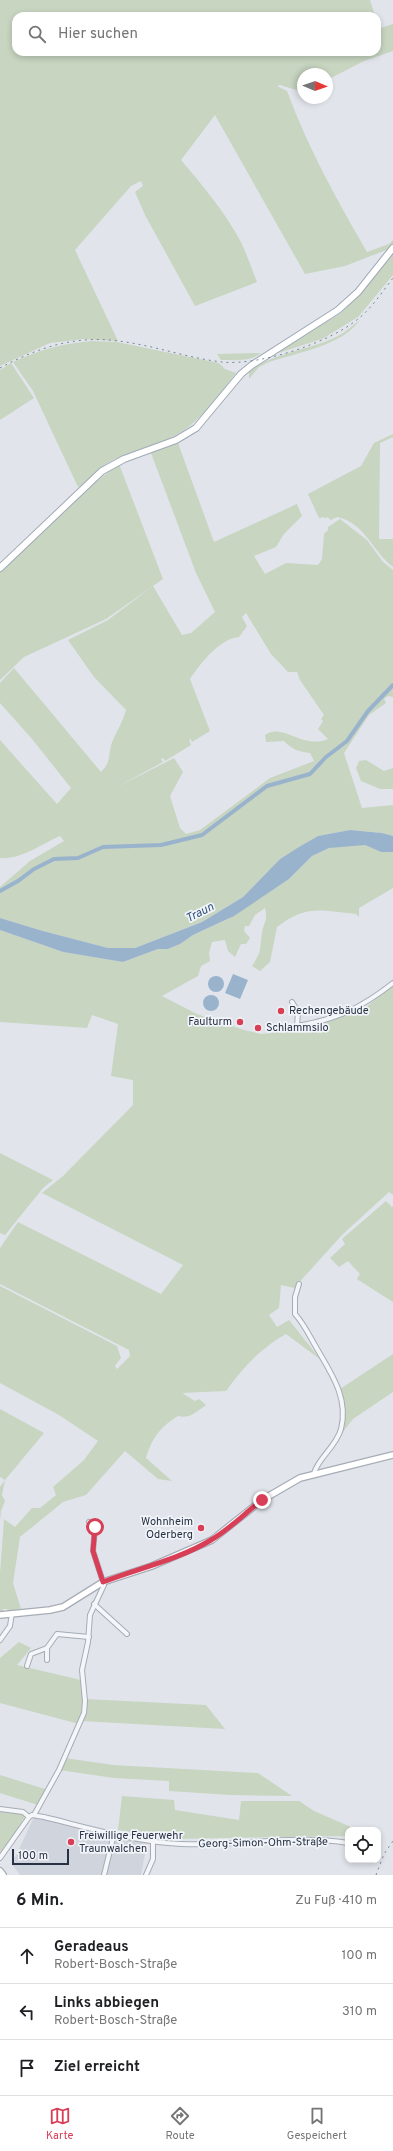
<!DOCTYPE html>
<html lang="de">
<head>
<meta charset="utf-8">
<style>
  body { margin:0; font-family:Overpass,sans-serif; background:#f2f2f2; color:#202124 }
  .controls { position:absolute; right:12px; bottom:12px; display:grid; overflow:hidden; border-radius:8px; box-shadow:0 2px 6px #0003 }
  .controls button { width:36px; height:36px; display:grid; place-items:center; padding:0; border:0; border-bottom:1px solid #e0e0e0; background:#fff; color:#202124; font:20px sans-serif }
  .compass { position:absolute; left:297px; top:68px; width:36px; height:36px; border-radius:50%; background:#fff; box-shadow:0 2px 6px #0003; rotate:92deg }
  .scale { position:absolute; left:12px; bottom:10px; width:57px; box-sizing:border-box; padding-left:4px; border:2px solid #283244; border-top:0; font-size:11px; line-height:14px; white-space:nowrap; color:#283244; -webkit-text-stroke:3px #f1f4f8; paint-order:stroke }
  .stop { position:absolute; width:12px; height:12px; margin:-9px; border:3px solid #d83e56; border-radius:50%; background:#fff }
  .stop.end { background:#d83e56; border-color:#fff; box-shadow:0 1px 4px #0008 }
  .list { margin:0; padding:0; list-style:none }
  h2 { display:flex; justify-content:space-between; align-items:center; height:52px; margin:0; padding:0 16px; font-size:17px }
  h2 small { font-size:13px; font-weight:400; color:#757577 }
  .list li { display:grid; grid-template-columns:26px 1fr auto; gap:12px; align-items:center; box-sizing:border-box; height:56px; padding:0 16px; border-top:1px solid #e0e0e0 }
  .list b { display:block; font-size:15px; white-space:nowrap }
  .list p { margin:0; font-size:13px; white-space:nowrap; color:#757577 }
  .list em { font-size:13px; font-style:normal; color:#757577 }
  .icon { flex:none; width:22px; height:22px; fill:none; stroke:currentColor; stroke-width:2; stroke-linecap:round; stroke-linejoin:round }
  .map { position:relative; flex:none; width:393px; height:1875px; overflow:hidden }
  .search { position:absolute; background:#fff; box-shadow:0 2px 6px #0003; left:12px; right:12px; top:12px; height:44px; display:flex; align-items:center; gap:10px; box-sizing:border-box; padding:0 14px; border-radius:12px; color:#757577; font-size:15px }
  .sheet { height:220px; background:#fff }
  nav { display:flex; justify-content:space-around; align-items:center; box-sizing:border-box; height:56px; border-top:1px solid #e0e0e0; background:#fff; font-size:11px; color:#757577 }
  nav a { display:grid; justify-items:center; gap:2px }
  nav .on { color:#d83e56 }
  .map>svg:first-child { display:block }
  .built { fill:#cfd4dd }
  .green { fill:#c7d5c1; fill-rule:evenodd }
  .water { fill:#9ab3cd }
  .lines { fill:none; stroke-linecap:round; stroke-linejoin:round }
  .canal { stroke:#9ab3cd; stroke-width:4 }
  .street-casing { stroke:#a6acb6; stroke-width:6 }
  .secondary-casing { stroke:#a6acb6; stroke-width:8 }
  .primary-casing { stroke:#9fa9b7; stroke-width:8 }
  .street { stroke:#f4f6f9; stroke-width:4 }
  .secondary { stroke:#fff; stroke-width:5.5 }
  .primary { stroke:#fff; stroke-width:6 }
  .rail { stroke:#798496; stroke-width:1; stroke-dasharray:2 4; stroke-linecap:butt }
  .route { stroke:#d83e56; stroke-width:5 }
  .poi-dot { fill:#d83e56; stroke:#f1f4f8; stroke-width:1.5 }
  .labels { text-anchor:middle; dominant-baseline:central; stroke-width:3.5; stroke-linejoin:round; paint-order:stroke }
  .poi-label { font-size:11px; fill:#283244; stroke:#f1f4f8; text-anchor:start }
  .street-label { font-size:11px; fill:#283244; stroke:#f1f4f8 }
  .water-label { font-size:12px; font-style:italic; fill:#2f517b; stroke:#f1f4f8 }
</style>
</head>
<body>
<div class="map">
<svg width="393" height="1875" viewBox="0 0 393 1875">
  <rect width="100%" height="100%" fill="#e1e5eb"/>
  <polygon class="built" points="34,1817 147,1843 141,1875 20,1875 12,1864"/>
  <g class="green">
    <path d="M0,0H370L375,16H16V52H377V25L378,29L393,24V51L364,61L327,80V74H303V92L280,85L277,86L287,91C308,148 337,200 367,252L389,244L393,240V244L389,249L345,266L305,274L215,115L181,160C203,186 225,212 241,242C247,255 252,269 257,282L195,306L145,215L135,192L143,186L141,181L131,186L75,250L118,341L84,339L50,343L0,366Z"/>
    <polygon points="393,253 393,275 358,317 322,339 272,355 341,313 360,294"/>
    <path d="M360,320C341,346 299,352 269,362L259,367L249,379V372C275,351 309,351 338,336C346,332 353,325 360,320Z"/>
    <path d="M93,341L117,342L219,363L225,369L236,373C218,396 201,422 174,436C153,447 130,451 109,462C98,468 90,483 78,487L33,391L13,362C39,350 64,343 93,341Z"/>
    <path d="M261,353C250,362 234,360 221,360L217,354Z"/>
    <polygon points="11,363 34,398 0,420 0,370"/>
    <path d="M393,434V437L380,443L379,539H393V567C373,552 364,522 337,517L331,520L327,517L325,519L324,517L319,518L308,494L361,466L374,443Z"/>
    <path d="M178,443L214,542L297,504L302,516L284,534L276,547L254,556L265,574L286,563L318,565L322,559L324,534L328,530V527L340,519L367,540L383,562L393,570V697L388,696L384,699L386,703L369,715L344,753L362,808L393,805V836L382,833L350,830L318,836L280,859L243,897L202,922L135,948H108L43,931L0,918V887L30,861L64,841L60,836C42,844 20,860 0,858V740L57,804L71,788L32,739L0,703V683L14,668L101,772C113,760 107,753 113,740C118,729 123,721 126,710L94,677L68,640L108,620L153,586L182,635L191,633L215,612L196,573L151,453ZM246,613L271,654L288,672H297L300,680L324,715L321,719L323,721L318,729L328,739C303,750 282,722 265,735L266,742L284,741C291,749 299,752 310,753L314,761L270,778L200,830L186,834L180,828L170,796L183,772L174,758L115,788L163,762L161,759L163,758L165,761L191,745L189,740L191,739L192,742L210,731L190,679C200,664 220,638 239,637L247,626L242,617Z"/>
    <polygon points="119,464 163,579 106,619 24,657 0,680 0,572 83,492"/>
    <polygon points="366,760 384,771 393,768 393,789 380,789 361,781 356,768 359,761"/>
    <path d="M344,845H365L381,852H393V888L359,908V917L356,914C320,911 308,904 277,927L270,962L260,971L252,966C263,949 259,951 262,933C264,921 268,922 265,908L255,915L249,926H245L244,931L250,938L246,944H241L235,957L228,951L225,940L212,942L209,953L210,961L201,966L198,976L162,996L197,1014L244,1030L261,1034L301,1030L365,1008L393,985V1195L389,1192L342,1235L294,1288L281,1285L279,1308L269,1315L277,1327L289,1320L321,1360L286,1334C261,1348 243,1367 226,1391L182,1393L195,1401L199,1399L206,1405C196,1412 190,1419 178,1416C160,1427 152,1438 146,1458L172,1481L158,1479L125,1451L86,1495L63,1502L20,1537L13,1583L21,1609L8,1611L7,1609H3V1612H0V1573L4,1519L15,1527L32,1508H40L56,1495L53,1487L84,1460L98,1441L59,1415L0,1383V1286L117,1346L121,1358L115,1366L117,1369L130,1356L129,1350L0,1284V1248L18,1222L161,1294L183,1265L42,1193L63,1176L133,1105V1080L111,1076L118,1024L92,1015L87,1028L0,1022V930L63,952L123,962L158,949H168L180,944L193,935L226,920L289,879L312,856L329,848Z"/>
    <polygon points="0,1153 53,1180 43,1188 5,1235 0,1233"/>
    <polygon points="386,1201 392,1207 393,1206 393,1302 360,1281 357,1279 360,1274 348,1261 339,1267 330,1258 345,1244 342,1239"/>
    <path d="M393,1354V1392L353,1419L338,1438C343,1423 345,1404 340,1389Z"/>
    <polygon points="0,1409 44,1433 5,1480 2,1495 5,1501 1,1511 0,1521 0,1487 5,1480 0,1477"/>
    <polygon points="19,1642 31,1648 17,1665 81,1680 85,1699 206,1705 225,1729 81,1721 79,1724 0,1703 0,1658"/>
    <polygon points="65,1758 113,1765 258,1773 292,1796 230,1795 169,1791 169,1781 114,1778 59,1770"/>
    <polygon points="0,1775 48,1790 38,1805 0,1793"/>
    <polygon points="122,1796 174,1800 175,1810 239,1820 241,1801 299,1801 314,1811 351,1827 348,1830 348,1836 174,1839 118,1830"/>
    <polygon points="0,1811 22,1814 25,1816 12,1838 0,1852"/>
  </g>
  <g class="water">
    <polygon points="350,830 382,833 393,836 393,852 381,852 365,845 329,848 312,856 289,879 234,916 193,935 180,944 168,949 158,949 123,962 63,952 0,930 0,918 43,931 108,948 135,948 202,922 243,897 280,859 299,847 318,836"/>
    <polygon points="233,974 248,980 240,999 225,993"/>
    <circle cx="216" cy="984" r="8"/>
    <circle cx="211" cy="1003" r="8"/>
  </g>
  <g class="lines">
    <polyline class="canal" points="0,891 18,881 34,869 54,859 78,858 103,847 161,845 202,835 267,786 310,774 326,757 347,741 368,711 393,685"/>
    <defs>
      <g id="street">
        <path d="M292,1002L298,1012L297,1026C338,1019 361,1008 393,983"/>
        <path d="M299,1284L295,1297V1314C304,1324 309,1335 316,1347C331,1373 349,1398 341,1429C336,1447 319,1457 314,1473"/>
        <polyline points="94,1604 127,1634"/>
        <polyline points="0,1640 10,1626 12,1613"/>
        <polyline points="47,1648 47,1660"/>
        <polyline points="27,1666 31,1654 47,1648 57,1634 89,1637"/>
        <path d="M0,1809L23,1812L29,1817L32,1815L44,1817C89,1828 135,1842 181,1844C236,1847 293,1834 348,1843"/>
        <polyline points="34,1815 59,1770 84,1713 85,1701 82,1670 88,1642 90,1615 104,1585 93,1551 95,1527 89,1522"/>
        <polyline points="0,1858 29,1817"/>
        <polyline points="104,1875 114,1834"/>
        <polyline points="146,1875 153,1859 153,1842"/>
      </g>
      <g id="secondary">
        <polyline points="0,1615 50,1610 63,1607 103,1582 152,1566 212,1540 262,1500 300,1478 393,1455"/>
        <polyline points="0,1871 3,1875"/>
      </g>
      <polyline id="primary" points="0,568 102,471 124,459 176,440 196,428 241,374 252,365 338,310 358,292 393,248"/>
    </defs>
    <use href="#street" class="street-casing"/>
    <use href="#secondary" class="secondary-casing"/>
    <use href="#primary" class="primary-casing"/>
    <use href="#street" class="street"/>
    <use href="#secondary" class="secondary"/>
    <use href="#primary" class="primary"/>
    <g class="rail">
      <path d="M0,368C37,348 75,335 118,341C153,345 187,358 222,362C259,366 329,343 358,319C372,308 382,292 393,278"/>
      <polyline points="376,1875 384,1854 393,1841"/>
    </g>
  </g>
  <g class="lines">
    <path class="route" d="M95,1527L93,1551L103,1582C139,1568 178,1560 211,1540C230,1529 245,1513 262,1500"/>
  </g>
  <g class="poi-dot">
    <circle cx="281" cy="1011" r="4"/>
    <circle cx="240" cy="1022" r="4"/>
    <circle cx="258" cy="1028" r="4"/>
    <circle cx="201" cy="1528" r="4"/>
    <circle cx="71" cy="1842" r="4"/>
  </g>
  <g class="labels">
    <g class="poi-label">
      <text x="289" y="1011">Rechengebäude</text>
      <text x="232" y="1022" text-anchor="end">Faulturm</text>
      <text x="266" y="1028">Schlammsilo</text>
      <text x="193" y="1522" text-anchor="end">Wohnheim<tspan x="193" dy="13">Oderberg</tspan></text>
      <text x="79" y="1836">Freiwillige Feuerwehr<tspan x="79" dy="13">Traunwalchen</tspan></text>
    </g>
    <g class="street-label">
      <text transform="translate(263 1843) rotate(-1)">Georg-Simon-Ohm-Straße</text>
    </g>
    <g class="water-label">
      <text transform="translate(200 913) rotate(-27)">Traun</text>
    </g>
  </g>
</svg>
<div class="controls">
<button><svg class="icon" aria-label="locate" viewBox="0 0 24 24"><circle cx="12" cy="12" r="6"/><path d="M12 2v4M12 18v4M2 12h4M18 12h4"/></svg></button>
</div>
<svg class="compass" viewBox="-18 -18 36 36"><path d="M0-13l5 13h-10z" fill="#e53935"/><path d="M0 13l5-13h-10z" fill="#757577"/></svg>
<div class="scale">100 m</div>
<div class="stop" style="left:95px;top:1527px"></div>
<div class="stop end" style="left:262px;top:1500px"></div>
<div class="search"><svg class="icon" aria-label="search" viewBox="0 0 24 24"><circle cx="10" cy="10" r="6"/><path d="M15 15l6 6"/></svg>Hier suchen</div>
</div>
<section class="sheet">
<h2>6 Min.<small>Zu Fuß · 410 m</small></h2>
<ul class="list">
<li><svg class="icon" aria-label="ahead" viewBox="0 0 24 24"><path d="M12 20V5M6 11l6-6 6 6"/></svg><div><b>Geradeaus</b><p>Robert-Bosch-Straße</p></div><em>100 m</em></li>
<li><svg class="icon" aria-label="left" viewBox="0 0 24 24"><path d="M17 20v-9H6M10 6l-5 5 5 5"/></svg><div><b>Links abbiegen</b><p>Robert-Bosch-Straße</p></div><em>310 m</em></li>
<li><svg class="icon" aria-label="arrive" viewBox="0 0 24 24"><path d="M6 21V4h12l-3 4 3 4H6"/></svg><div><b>Ziel erreicht</b></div></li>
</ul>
</section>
<nav>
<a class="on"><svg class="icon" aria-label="map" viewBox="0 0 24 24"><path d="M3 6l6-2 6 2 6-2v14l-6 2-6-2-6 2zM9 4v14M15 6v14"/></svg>Karte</a>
<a><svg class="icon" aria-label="directions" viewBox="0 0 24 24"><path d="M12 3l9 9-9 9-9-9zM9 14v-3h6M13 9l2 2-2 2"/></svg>Route</a>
<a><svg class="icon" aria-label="saved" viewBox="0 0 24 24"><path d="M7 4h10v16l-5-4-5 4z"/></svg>Gespeichert</a>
</nav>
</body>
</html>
